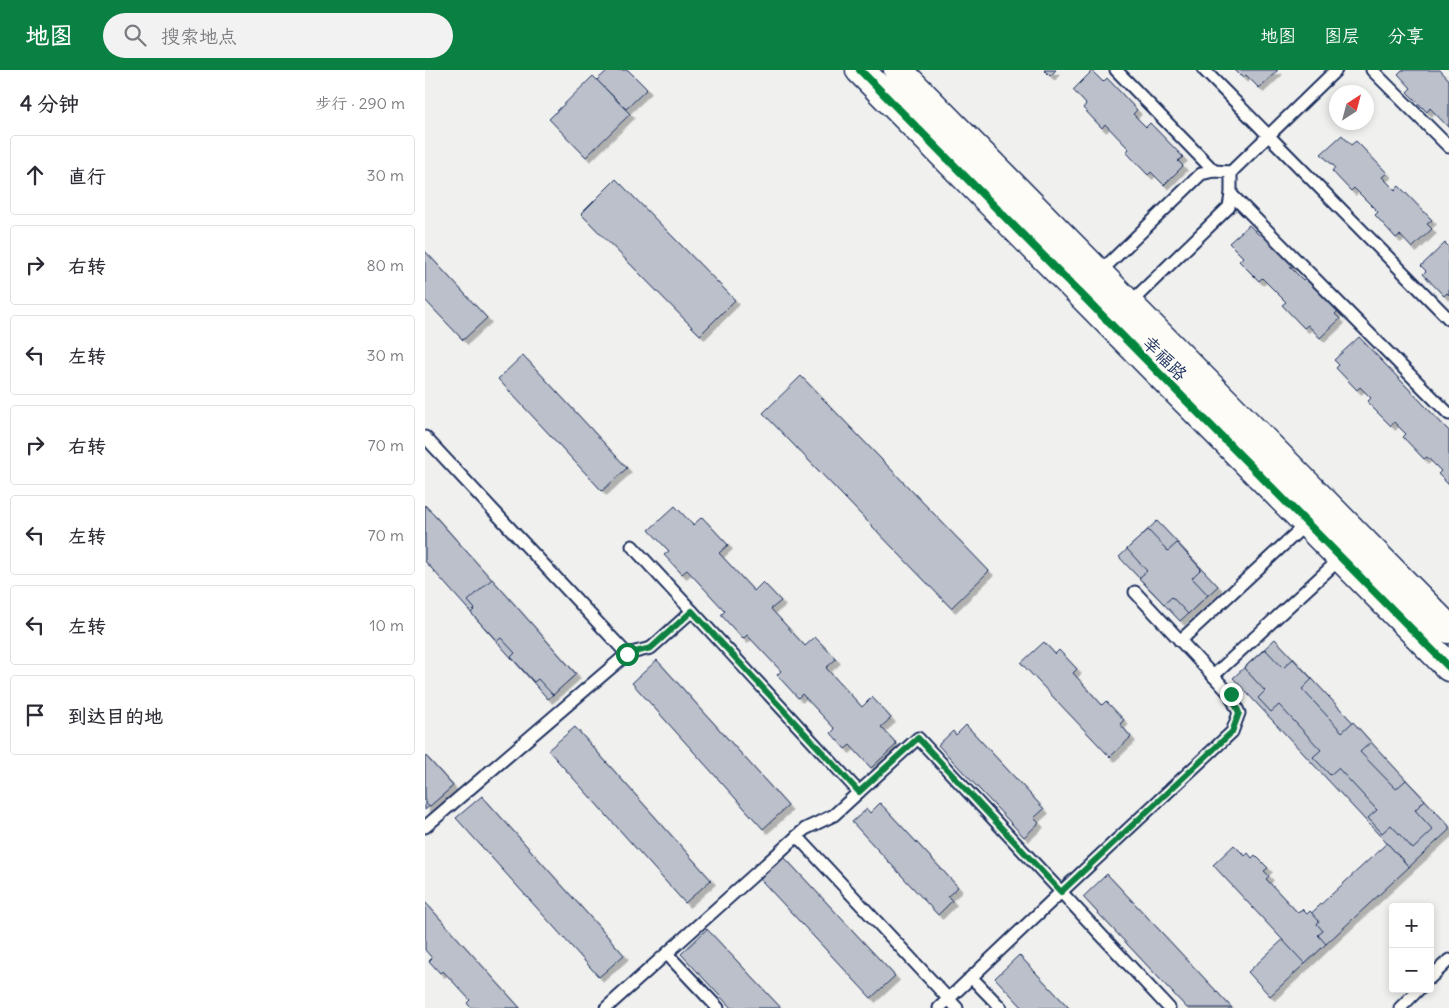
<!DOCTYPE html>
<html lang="zh">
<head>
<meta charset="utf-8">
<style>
  body { margin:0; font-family:Delius,"LXGW WenKai TC",sans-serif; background:#f2f2f3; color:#2b2b33 }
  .controls { position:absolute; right:15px; bottom:15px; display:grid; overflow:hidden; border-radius:5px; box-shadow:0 2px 8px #0003 }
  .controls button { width:45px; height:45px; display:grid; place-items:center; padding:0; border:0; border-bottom:1px solid #e1e1e2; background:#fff; color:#2b2b33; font:25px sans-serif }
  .compass { position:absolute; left:904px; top:15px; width:45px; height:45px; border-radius:50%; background:#fff; box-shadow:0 2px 8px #0003; rotate:36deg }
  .stop { position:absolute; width:15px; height:15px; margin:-11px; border:4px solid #0b8043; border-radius:50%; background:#fff }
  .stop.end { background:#0b8043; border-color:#fff; box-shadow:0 1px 5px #0008 }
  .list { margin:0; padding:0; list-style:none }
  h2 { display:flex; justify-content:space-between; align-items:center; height:65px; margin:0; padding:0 20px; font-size:21px }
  h2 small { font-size:16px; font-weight:400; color:#7c7c81 }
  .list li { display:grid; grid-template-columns:32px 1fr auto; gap:15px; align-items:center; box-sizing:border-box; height:80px; margin:0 10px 10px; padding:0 10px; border:1px solid #e1e1e2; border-radius:5px }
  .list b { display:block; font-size:19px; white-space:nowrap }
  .list em { font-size:16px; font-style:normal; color:#7c7c81 }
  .icon { flex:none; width:28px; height:28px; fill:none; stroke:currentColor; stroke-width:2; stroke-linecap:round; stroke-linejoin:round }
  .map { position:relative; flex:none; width:1024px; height:938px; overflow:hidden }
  header { display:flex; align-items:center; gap:30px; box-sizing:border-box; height:70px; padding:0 25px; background:#0b8043; color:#fff }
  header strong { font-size:24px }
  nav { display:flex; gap:28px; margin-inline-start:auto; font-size:18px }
  .search { width:350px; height:45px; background:#f2f2f3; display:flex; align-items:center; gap:12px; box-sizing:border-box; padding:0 18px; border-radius:28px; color:#7c7c81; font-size:19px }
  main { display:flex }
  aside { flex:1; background:#fff }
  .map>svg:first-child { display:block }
  .building { fill:#bbc0ca; stroke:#1b2f5e; filter:url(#shadow) }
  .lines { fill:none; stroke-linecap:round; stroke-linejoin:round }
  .service-casing { stroke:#1b2f5e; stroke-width:15 }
  .tertiary-casing { stroke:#1b2f5e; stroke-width:31 }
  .service { stroke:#fdfcf7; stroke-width:11 }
  .tertiary { stroke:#fdfcf7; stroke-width:28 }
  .cycleway-casing { stroke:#fdfcf7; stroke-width:11 }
  .cycleway { stroke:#00873e; stroke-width:8 }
  .route { stroke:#0b8043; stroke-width:6 }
  .labels { text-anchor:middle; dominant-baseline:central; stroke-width:4.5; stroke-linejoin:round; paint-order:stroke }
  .street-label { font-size:18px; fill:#1b2f5e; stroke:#fdfcf7 }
</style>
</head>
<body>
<header>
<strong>地图</strong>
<div class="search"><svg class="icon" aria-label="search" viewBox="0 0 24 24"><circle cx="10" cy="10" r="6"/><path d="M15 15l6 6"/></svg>搜索地点</div>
<nav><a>地图</a><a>图层</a><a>分享</a></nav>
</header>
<main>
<aside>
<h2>4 分钟<small>步行 · 290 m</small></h2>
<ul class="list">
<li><svg class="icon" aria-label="ahead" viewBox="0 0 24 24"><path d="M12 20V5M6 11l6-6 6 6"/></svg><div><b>直行</b></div><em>30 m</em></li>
<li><svg class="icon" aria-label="right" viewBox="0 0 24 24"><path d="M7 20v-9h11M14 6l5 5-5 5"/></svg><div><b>右转</b></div><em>80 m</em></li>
<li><svg class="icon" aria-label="left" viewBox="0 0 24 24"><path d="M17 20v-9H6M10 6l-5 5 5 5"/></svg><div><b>左转</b></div><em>30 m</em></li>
<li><svg class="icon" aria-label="right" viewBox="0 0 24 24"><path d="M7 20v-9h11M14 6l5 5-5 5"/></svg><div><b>右转</b></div><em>70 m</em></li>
<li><svg class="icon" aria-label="left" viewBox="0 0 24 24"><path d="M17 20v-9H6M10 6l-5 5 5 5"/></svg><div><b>左转</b></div><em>70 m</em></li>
<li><svg class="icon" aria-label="left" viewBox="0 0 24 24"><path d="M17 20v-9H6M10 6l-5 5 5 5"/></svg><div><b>左转</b></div><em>10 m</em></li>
<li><svg class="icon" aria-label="arrive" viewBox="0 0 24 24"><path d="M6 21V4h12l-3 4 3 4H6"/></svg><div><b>到达目的地</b></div></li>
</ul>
</aside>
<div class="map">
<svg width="1024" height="938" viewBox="0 0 1024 938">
  <defs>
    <filter id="shadow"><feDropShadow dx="4.5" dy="4.5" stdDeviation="0" flood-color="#0004"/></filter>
  </defs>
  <rect width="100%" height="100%" fill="#f0f0ee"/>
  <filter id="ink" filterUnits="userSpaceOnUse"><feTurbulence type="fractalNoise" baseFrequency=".02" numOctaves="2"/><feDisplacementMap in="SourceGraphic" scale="10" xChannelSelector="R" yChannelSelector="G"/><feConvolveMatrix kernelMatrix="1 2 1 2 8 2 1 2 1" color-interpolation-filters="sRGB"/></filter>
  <g filter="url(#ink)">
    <g class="building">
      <polygon points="183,0 203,0 222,19 201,39 172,10"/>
      <polygon points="619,0 631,0 625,6"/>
      <polygon points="810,0 853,0 834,18 821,5 818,8"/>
      <polygon points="977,0 1015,0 1024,10 1024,58 1005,38 1002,42 982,22 986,18 973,4"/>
      <polygon points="667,1 678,12 682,8 712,40 708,44 721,57 725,53 758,87 753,91 758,96 739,115 726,102 723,105 701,82 704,79 680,54 677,58 658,38 661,34 648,20"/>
      <polygon points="168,6 205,44 161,87 124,49"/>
      <polygon points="917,65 926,75 931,71 962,103 957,107 970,120 974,116 1007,150 1002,154 1007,159 987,178 975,165 971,168 950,145 953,142 929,118 926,121 907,101 910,97 896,84"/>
      <polygon points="191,109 310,230 275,265 156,144"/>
      <polygon points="824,155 834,165 838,161 869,193 865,197 878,210 882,206 914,240 910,244 915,249 895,268 883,255 879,258 857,235 861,232 837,208 834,211 814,191 818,187 804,173"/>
      <polygon points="1020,173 1024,177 1024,225 1022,223 1019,226 998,204 1001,201 996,196"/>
      <polygon points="0,181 62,248 38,270 0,230"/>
      <polygon points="934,267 1024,361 1024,415 1013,404 1016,401 1002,387 999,389 978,367 981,364 969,352 966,356 942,332 946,328 935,317 932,320 911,298 914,295 909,290"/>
      <polygon points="98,285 202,398 177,421 73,309"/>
      <polygon points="376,306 564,501 526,538 338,343"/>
      <polygon points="0,435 46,487 22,508 12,497 9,501 0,491"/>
      <polygon points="0,435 151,604 123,629 0,491"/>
      <polygon points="250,436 268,455 277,447 303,475 294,483 329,521 338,512 356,531 346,539 380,576 390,567 411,589 401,598 437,637 447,627 466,648 456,657 472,674 446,698 425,675 420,679 406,663 410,659 377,624 373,628 352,605 356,601 322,565 318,569 296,545 300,541 262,500 257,504 239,485 244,481 224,460"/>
      <polygon points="732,451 793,516 755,551 694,487"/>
      <polygon points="723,460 743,481 752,473 776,499 767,508 783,525 763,544 747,527 739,534 714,508 722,501 702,479"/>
      <polygon points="67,509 151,604 128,625 113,609 109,612 86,587 90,583 76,568 72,571 46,543 50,539 43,531"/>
      <polygon points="850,569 1024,756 1024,760 984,797 808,608"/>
      <polygon points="619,572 630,584 634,580 652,599 648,603 677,635 681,631 699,650 695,654 706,667 685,687 596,593"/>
      <polygon points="840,579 858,598 868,589 887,609 877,619 917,662 928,652 946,672 935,682 971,719 981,710 1000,730 990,740 1008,760 988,779 966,755 957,763 943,748 952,740 913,698 905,705 888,687 896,680 854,635 846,642 833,628 840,621 819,598"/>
      <polygon points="232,590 363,736 338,759 207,613"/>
      <polygon points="541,655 619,739 609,748 614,753 599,767 513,675 528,661 531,665"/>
      <polygon points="150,657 286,810 260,833 123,680"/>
      <polygon points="0,685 28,716 0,740"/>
      <polygon points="0,685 28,716 4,737 0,732"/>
      <polygon points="57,726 199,885 174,907 31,748"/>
      <polygon points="455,733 533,817 523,826 527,831 513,845 427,752 442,739 445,743"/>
      <polygon points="962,773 984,797 845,926 823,902"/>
      <polygon points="809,775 820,786 823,783 827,788 830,785 843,798 839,801 844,806 841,809 873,843 877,839 882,844 885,841 894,851 892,854 898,861 893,865 901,874 880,894 788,795"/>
      <polygon points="359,787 470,906 446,928 335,809"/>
      <polygon points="682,804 807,938 762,938 658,827"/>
      <polygon points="0,832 95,938 46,938 42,933 45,930 18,901 15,903 4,891 7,888 0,880"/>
      <polygon points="282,859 356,938 306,938 256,884"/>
      <polygon points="594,885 644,938 598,938 570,908"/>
    </g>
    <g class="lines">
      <defs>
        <g id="service">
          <polyline points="691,0 789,101"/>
          <polyline points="779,0 1024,249"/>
          <polyline points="947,0 1024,77"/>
          <polyline points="806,102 911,0"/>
          <polyline points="806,124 1024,344"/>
          <polyline points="674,203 776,104 789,101 806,102 806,124 804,137 704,234"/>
          <polyline points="0,367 202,584"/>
          <polyline points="755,571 882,453"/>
          <polyline points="788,606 916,488"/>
          <polyline points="434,722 493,668 744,938"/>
          <polyline points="0,757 202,584 226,578 267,541"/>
          <polyline points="372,766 532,938"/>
          <polyline points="242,884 293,938"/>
          <polyline points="546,907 576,938"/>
          <polyline points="1005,908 1024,890"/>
          <polyline points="181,938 380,759 409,745 434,722 207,476"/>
          <polyline points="514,938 636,822 807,662 814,643 805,624 710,522"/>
          <polyline points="975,938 994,919"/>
        </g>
        <g id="tertiary">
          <polyline points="435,0 1024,597"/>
          <polyline points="473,0 1024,559"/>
        </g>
      </defs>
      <use href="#service" class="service-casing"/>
      <use href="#tertiary" class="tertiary-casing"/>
      <use href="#service" class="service"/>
      <use href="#tertiary" class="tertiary"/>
      <defs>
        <polyline id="cycleway" points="435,0 1024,597"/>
      </defs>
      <use href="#cycleway" class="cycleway-casing"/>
      <use href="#cycleway" class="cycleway"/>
    </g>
  </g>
  <g class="lines" filter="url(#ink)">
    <polyline class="route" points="202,584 226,578 267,541 434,722 493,668 636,822 807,662 814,643 806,624"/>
  </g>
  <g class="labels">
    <g class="street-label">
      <text transform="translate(740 288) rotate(45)">幸福路</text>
    </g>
  </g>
</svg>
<div class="controls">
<button>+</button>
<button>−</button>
</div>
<svg class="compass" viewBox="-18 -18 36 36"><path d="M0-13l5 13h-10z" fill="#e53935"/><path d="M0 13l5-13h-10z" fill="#7c7c81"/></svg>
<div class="stop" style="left:202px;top:584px"></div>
<div class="stop end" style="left:806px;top:624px"></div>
</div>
</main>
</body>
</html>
